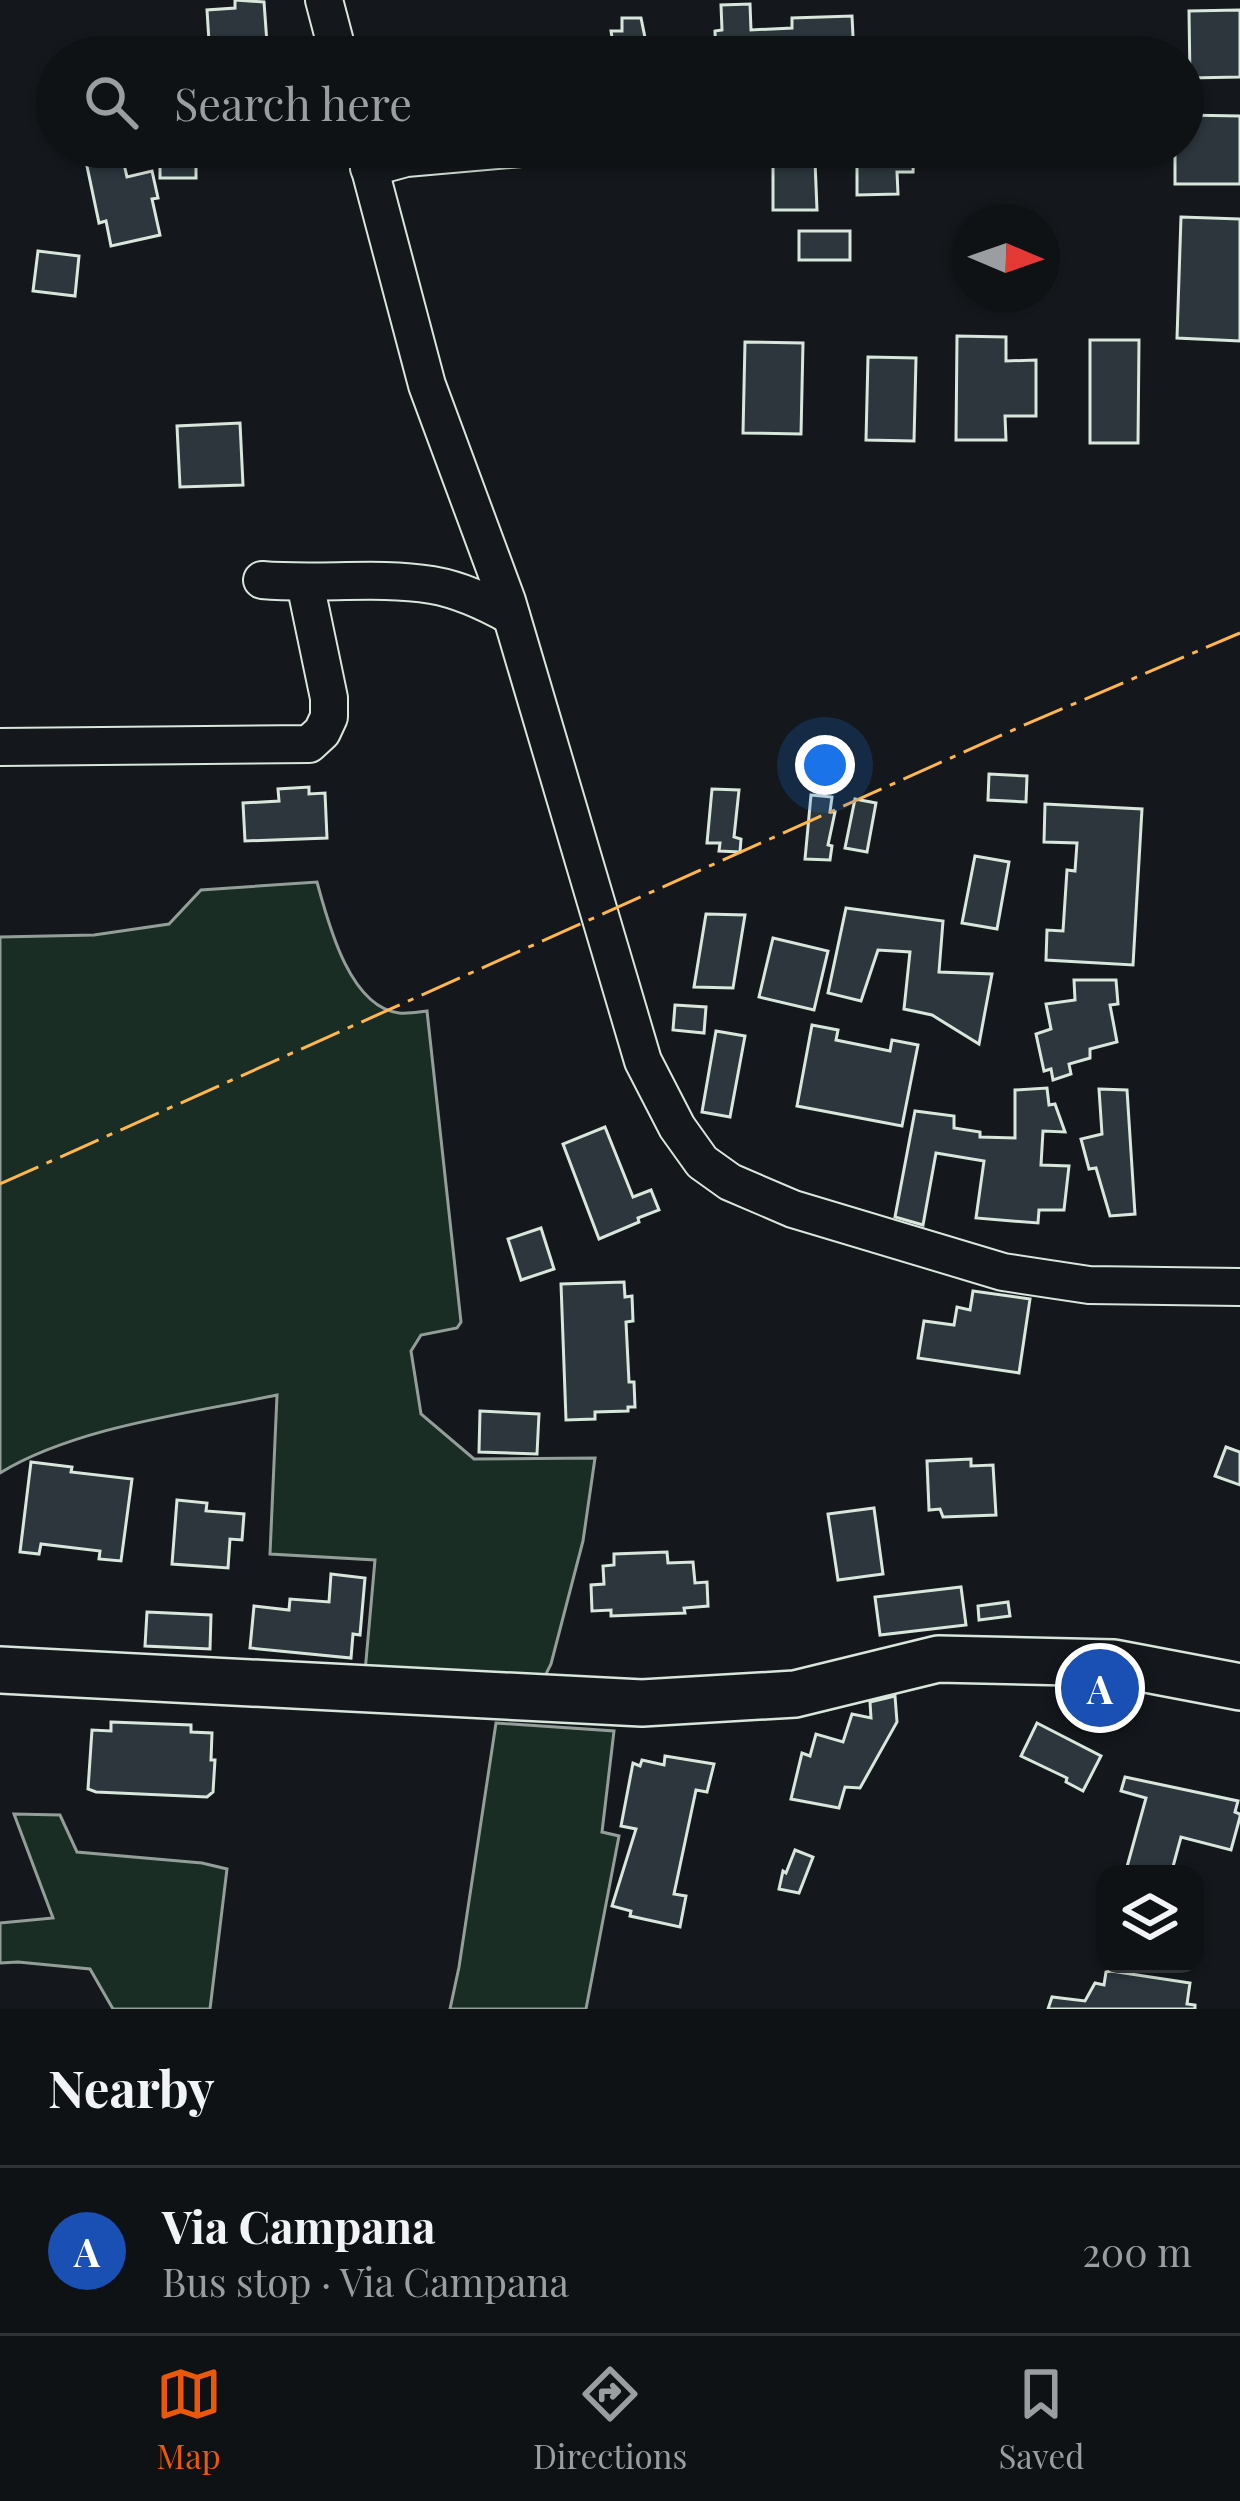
<!DOCTYPE html>
<html lang="en">
<head>
<meta charset="utf-8">
<style>
  body { margin:0; font-family:"Playfair Display",serif; background:#1d2022; color:#f1f3f6 }
  .controls { position:absolute; right:36px; bottom:36px; display:grid; overflow:hidden; border-radius:24px; box-shadow:0 3px 9px #0004 }
  .controls button { width:108px; height:108px; display:grid; place-items:center; padding:0; border:0; border-bottom:3px solid #2f3234; background:#0f1215; color:#f1f3f6; font:60px sans-serif }
  .compass { position:absolute; left:952px; top:204px; width:108px; height:108px; border-radius:50%; background:#0f1215; box-shadow:0 3px 9px #0004; rotate:92deg }
  .you { position:absolute; left:825px; top:765px; width:42px; height:42px; margin:-30px; border:9px solid #fff; border-radius:50%; background:#1a73e8; box-shadow:0 0 0 18px #1a73e833 }
  .badge { display:grid; place-items:center; width:78px; height:78px; border-radius:50%; background:#ea580c; color:#fff; font-size:39px; font-weight:700 }
  .pin { position:absolute; translate:-50% -50%; border:6px solid #fff; box-shadow:0 3px 12px #0006 }
  .list { margin:0; padding:0; list-style:none }
  h2 { display:flex; justify-content:space-between; align-items:center; height:156px; margin:0; padding:0 48px; font-size:51px }
  h2 small { font-size:39px; font-weight:400; color:#9b9ea0 }
  .list li { display:grid; grid-template-columns:78px 1fr auto; gap:36px; align-items:center; box-sizing:border-box; height:168px; padding:0 48px; border-top:3px solid #2f3234 }
  .list b { display:block; font-size:45px; white-space:nowrap }
  .list p { margin:0; font-size:39px; white-space:nowrap; color:#9b9ea0 }
  .list em { font-size:39px; font-style:normal; color:#9b9ea0 }
  .icon { flex:none; width:66px; height:66px; fill:none; stroke:currentColor; stroke-width:2; stroke-linecap:round; stroke-linejoin:round }
  .map { position:relative; flex:none; width:1240px; height:2009px; overflow:hidden }
  .search { position:absolute; background:#0f1215; box-shadow:0 3px 9px #0004; left:36px; right:36px; top:36px; height:132px; display:flex; align-items:center; gap:30px; box-sizing:border-box; padding:0 42px; border-radius:66px; color:#9b9ea0; font-size:45px }
  .sheet { height:324px; background:#0f1215 }
  nav { display:flex; justify-content:space-around; align-items:center; box-sizing:border-box; height:168px; border-top:3px solid #2f3234; background:#0f1215; font-size:33px; color:#9b9ea0 }
  nav a { display:grid; justify-items:center; gap:6px }
  nav .on { color:#ea580c }
  .map>svg:first-child { display:block }
  .green { fill:#1a2d24; stroke:#939e99; stroke-width:3 }
  .building { fill:#2c363c; stroke:#d8e6dc; stroke-width:3 }
  .lines { fill:none; stroke-linecap:round; stroke-linejoin:round }
  .minor-casing { stroke:#d8e6dc; stroke-width:40 }
  .major-casing { stroke:#d8e6dc; stroke-width:50 }
  .minor { stroke:#14181c; stroke-width:36 }
  .major { stroke:#14181c; stroke-width:45 }
  .power { stroke:#ffb74d; stroke-width:3; stroke-dasharray:42 9 6 9; stroke-linecap:butt }
</style>
</head>
<body>
<div class="map">
<svg width="1240" height="2009" viewBox="0 0 1240 2009">
  <rect width="100%" height="100%" fill="#14181c"/>
  <g class="green">
    <path d="M317,882C328,922 349,1007 399,1013C407,1014 419,1012 427,1011L461,1322L457,1328L421,1335L411,1351L421,1414L474,1459L595,1458L583,1541L551,1664L543,1680L365,1672L375,1560L270,1554L277,1395C191,1413 75,1427 0,1473V937L94,935L169,924L201,890Z"/>
    <polygon points="496,1723 614,1731 602,1832 619,1836 586,2009 450,2009 459,1967"/>
    <polygon points="14,1814 60,1815 77,1852 202,1863 227,1869 210,2009 113,2009 90,1969 18,1962 0,1963 0,1923 53,1918"/>
  </g>
  <g class="building">
    <polygon points="235,0 264,2 268,57 210,57 207,10 235,8"/>
    <polygon points="750,4 751,30 792,28 792,18 852,16 854,57 716,57 715,31 722,30 721,5"/>
    <polygon points="1240,10 1240,77 1190,78 1189,11"/>
    <polygon points="622,18 641,18 649,57 615,57 611,31 622,31"/>
    <polygon points="1183,115 1240,116 1240,184 1175,184 1175,147 1183,147"/>
    <polygon points="107,147 120,147 127,177 152,171 158,198 152,199 160,235 111,246 106,221 99,223 84,152"/>
    <polygon points="773,147 809,147 815,161 817,210 773,210"/>
    <polygon points="833,147 914,147 913,172 897,172 898,194 857,195 857,157 833,157"/>
    <rect x="160" y="153" width="36" height="25"/>
    <polygon points="1181,217 1240,219 1240,341 1177,338"/>
    <rect x="799" y="231" width="51" height="29"/>
    <polygon points="38,251 79,256 75,296 33,291"/>
    <polygon points="957,336 1006,337 1006,361 1036,360 1036,416 1005,416 1006,440 956,440"/>
    <polygon points="1090,340 1139,340 1138,443 1090,443"/>
    <polygon points="745,342 803,343 801,434 743,433"/>
    <polygon points="868,357 916,358 914,441 866,440"/>
    <polygon points="240,423 243,485 180,487 177,426"/>
    <polygon points="989,774 1027,776 1026,802 988,800"/>
    <polygon points="309,787 309,794 325,793 327,838 245,841 243,803 279,801 278,789"/>
    <polygon points="712,789 739,790 734,837 741,839 740,852 719,851 720,843 707,843"/>
    <polygon points="811,795 832,797 830,812 835,812 828,845 832,846 830,860 805,859"/>
    <polygon points="855,799 876,803 867,852 845,848"/>
    <polygon points="1045,804 1142,809 1133,965 1046,960 1047,930 1063,931 1067,870 1075,871 1077,843 1044,842"/>
    <polygon points="975,856 1009,862 997,929 962,923"/>
    <polygon points="846,908 943,921 939,972 992,974 979,1044 932,1015 904,1009 910,952 878,950 861,1001 828,993"/>
    <polygon points="706,914 745,915 733,988 694,987"/>
    <polygon points="773,938 828,951 814,1010 759,997"/>
    <polygon points="1074,980 1116,980 1118,1004 1110,1005 1117,1042 1090,1049 1090,1058 1069,1064 1071,1074 1053,1080 1051,1069 1044,1071 1036,1034 1051,1029 1046,1004 1075,1000"/>
    <polygon points="675,1005 706,1007 704,1033 673,1030"/>
    <polygon points="812,1025 838,1030 836,1040 890,1051 892,1040 918,1045 902,1126 797,1106"/>
    <polygon points="716,1031 745,1036 730,1117 702,1112"/>
    <polygon points="1047,1088 1049,1105 1055,1104 1065,1132 1043,1131 1041,1165 1069,1166 1064,1210 1039,1210 1038,1223 976,1218 984,1161 936,1153 923,1225 895,1217 915,1111 954,1116 954,1128 980,1132 980,1137 1015,1138 1015,1090"/>
    <polygon points="1099,1089 1127,1090 1135,1214 1110,1216 1096,1168 1089,1169 1081,1139 1102,1134"/>
    <polygon points="605,1127 633,1197 651,1190 659,1210 638,1218 639,1222 599,1239 563,1144"/>
    <polygon points="541,1228 554,1269 521,1280 508,1239"/>
    <polygon points="624,1282 625,1297 632,1296 633,1321 626,1322 629,1382 634,1382 635,1407 628,1407 628,1411 595,1412 595,1419 566,1420 561,1284"/>
    <polygon points="973,1291 1030,1299 1019,1373 918,1358 924,1321 954,1325 957,1307 970,1310"/>
    <polygon points="480,1411 539,1414 537,1454 479,1452"/>
    <polygon points="1226,1447 1240,1452 1240,1485 1215,1476"/>
    <polygon points="971,1459 971,1466 993,1465 996,1515 943,1517 940,1509 929,1510 927,1461"/>
    <polygon points="31,1462 72,1467 71,1472 132,1479 121,1561 99,1559 100,1551 41,1544 39,1554 20,1552"/>
    <polygon points="177,1500 207,1503 206,1511 244,1514 242,1540 230,1539 228,1568 172,1564"/>
    <polygon points="874,1508 883,1574 838,1580 828,1514"/>
    <polygon points="667,1552 668,1563 693,1562 695,1583 707,1582 708,1606 684,1608 685,1613 611,1616 611,1610 592,1611 591,1585 604,1584 603,1566 614,1565 614,1554"/>
    <polygon points="331,1574 365,1578 360,1635 353,1634 351,1658 250,1648 254,1606 289,1610 290,1599 329,1602"/>
    <polygon points="961,1587 966,1625 880,1635 875,1597"/>
    <polygon points="1008,1602 1010,1616 979,1620 978,1606"/>
    <polygon points="147,1612 211,1615 210,1649 145,1646"/>
    <polygon points="895,1696 897,1722 860,1788 845,1787 839,1808 791,1799 802,1753 810,1756 816,1734 843,1742 852,1714 871,1718 870,1702"/>
    <polygon points="111,1722 191,1725 191,1732 212,1733 211,1760 215,1760 213,1792 207,1797 96,1792 88,1789 92,1730 111,1731"/>
    <polygon points="1037,1723 1101,1756 1083,1791 1066,1782 1067,1778 1021,1756"/>
    <polygon points="665,1756 714,1764 707,1792 696,1790 674,1894 686,1896 680,1927 630,1916 631,1911 612,1906 636,1829 621,1826 633,1763 640,1766 642,1760 664,1765"/>
    <polygon points="1125,1777 1238,1801 1235,1812 1240,1814 1240,1817 1231,1850 1181,1837 1171,1874 1125,1874 1146,1798 1121,1791"/>
    <polygon points="795,1850 813,1857 799,1893 779,1889 783,1871 786,1873"/>
    <polygon points="1111,1971 1190,1983 1187,2004 1195,2005 1195,2009 1048,2009 1052,1997 1085,2001 1095,1983 1104,1985 1106,1972"/>
  </g>
  <g class="lines">
    <defs>
      <g id="minor">
        <polyline points="324,0 339,57"/>
        <polyline points="364,147 427,385 507,601 643,1061 677,1127 702,1162 730,1182 793,1209 1003,1272 1089,1285 1240,1287"/>
        <polyline points="369,168 406,158 533,147"/>
        <path d="M262,580C319,585 377,576 432,585C461,590 486,602 511,616"/>
        <polyline points="0,747 309,744 322,732 329,717 329,698 305,583"/>
      </g>
      <polyline id="major" points="0,1670 642,1703 795,1694 938,1659 1114,1663 1240,1687"/>
    </defs>
    <use href="#minor" class="minor-casing"/>
    <use href="#major" class="major-casing"/>
    <use href="#minor" class="minor"/>
    <use href="#major" class="major"/>
    <polyline class="power" points="0,1184 1022,726 1240,633"/>
  </g>
</svg>
<div class="controls">
<button><svg class="icon" aria-label="layers" viewBox="0 0 24 24"><path d="M12 4l9 5-9 5-9-5zM3 14l9 5 9-5"/></svg></button>
</div>
<svg class="compass" viewBox="-18 -18 36 36"><path d="M0-13l5 13h-10z" fill="#e53935"/><path d="M0 13l5-13h-10z" fill="#9b9ea0"/></svg>
<div class="you"></div>
<div class="pin badge" style="left:1100px;top:1688px;background:#1a4fb4">A</div>
<div class="search"><svg class="icon" aria-label="search" viewBox="0 0 24 24"><circle cx="10" cy="10" r="6"/><path d="M15 15l6 6"/></svg>Search here</div>
</div>
<section class="sheet">
<h2>Nearby<small></small></h2>
<ul class="list">
<li><span class="badge" style="background:#1a4fb4">A</span><div><b>Via Campana</b><p>Bus stop · Via Campana</p></div><em>200 m</em></li>
</ul>
</section>
<nav>
<a class="on"><svg class="icon" aria-label="map" viewBox="0 0 24 24"><path d="M3 6l6-2 6 2 6-2v14l-6 2-6-2-6 2zM9 4v14M15 6v14"/></svg>Map</a>
<a><svg class="icon" aria-label="directions" viewBox="0 0 24 24"><path d="M12 3l9 9-9 9-9-9zM9 14v-3h6M13 9l2 2-2 2"/></svg>Directions</a>
<a><svg class="icon" aria-label="saved" viewBox="0 0 24 24"><path d="M7 4h10v16l-5-4-5 4z"/></svg>Saved</a>
</nav>
</body>
</html>
